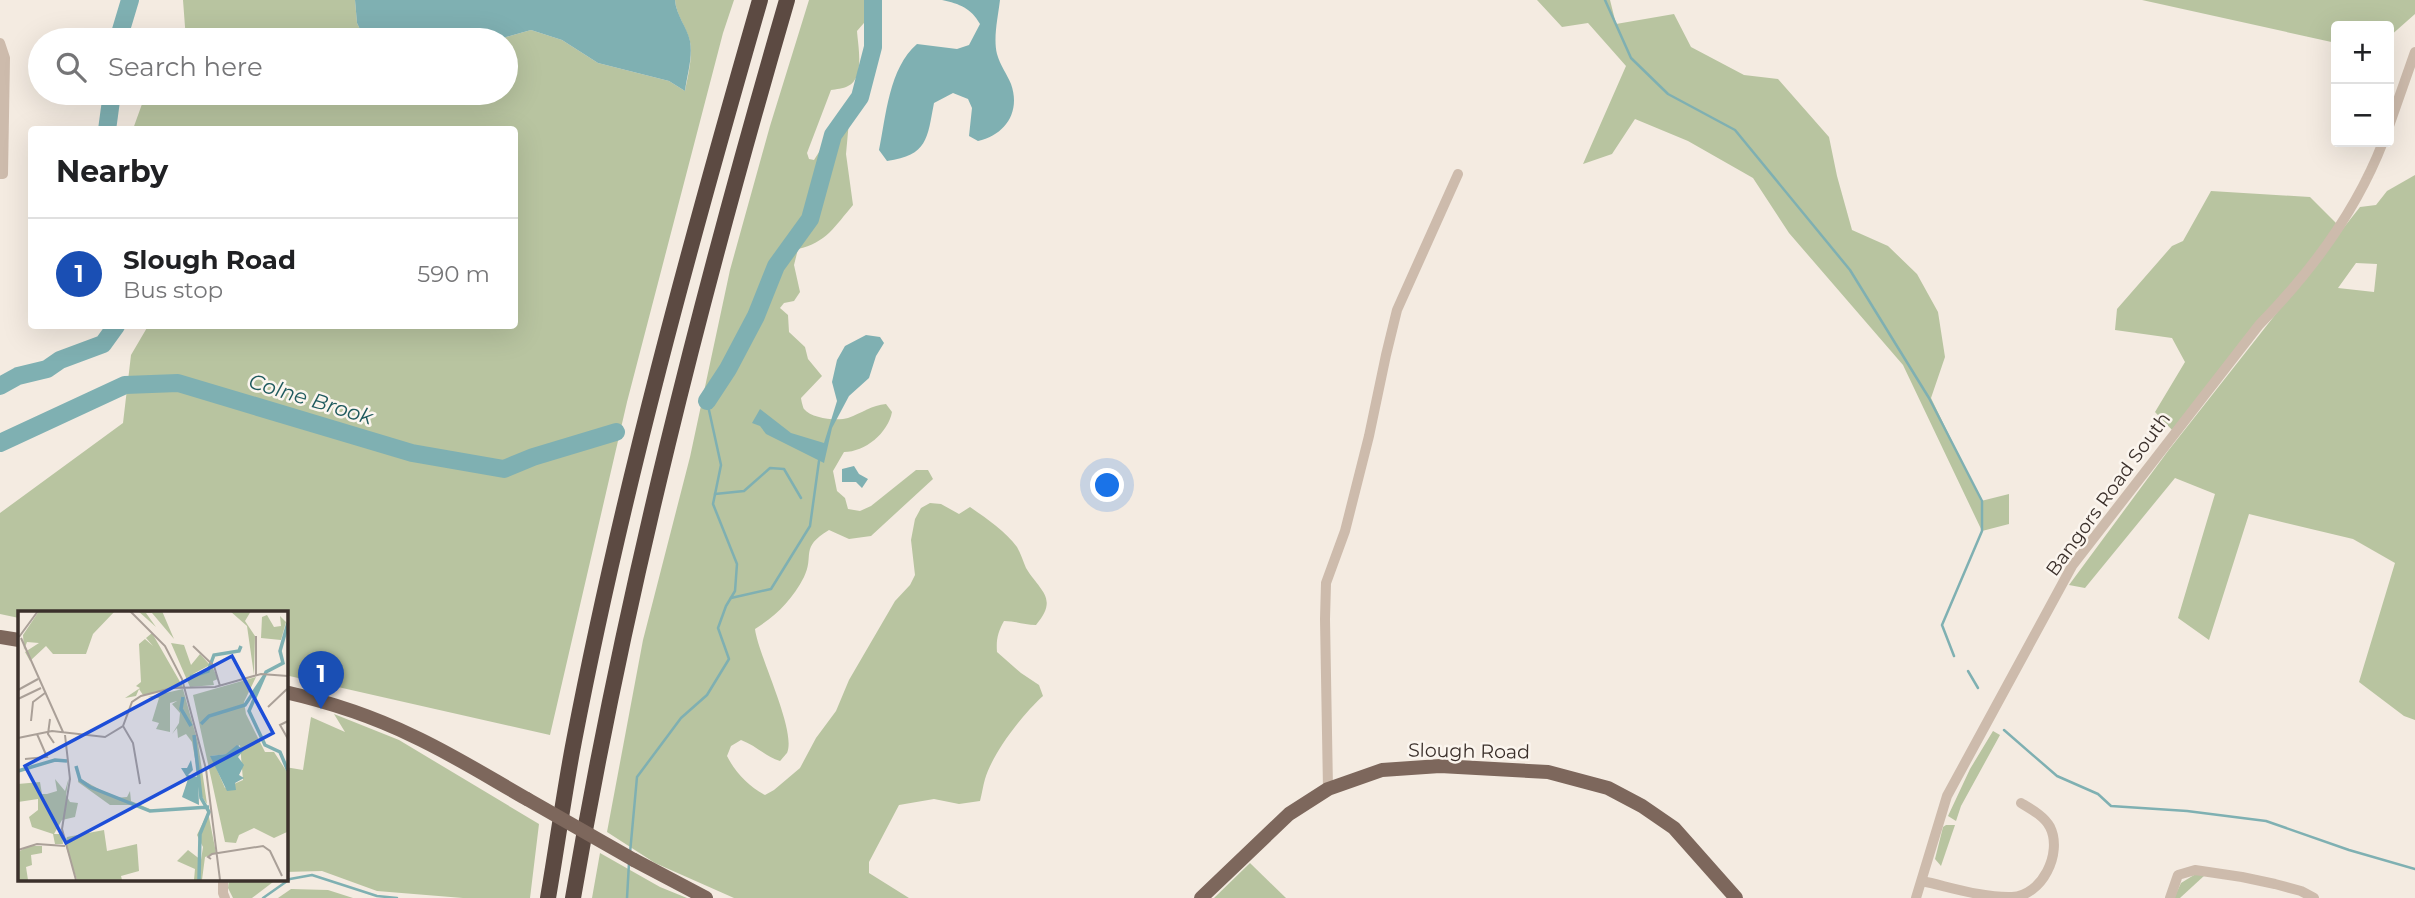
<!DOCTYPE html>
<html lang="en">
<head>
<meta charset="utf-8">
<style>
  body { margin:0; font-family:Montserrat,sans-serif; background:#f2f2f2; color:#202124 }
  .controls { position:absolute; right:21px; top:21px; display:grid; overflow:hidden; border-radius:7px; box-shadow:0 7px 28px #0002 }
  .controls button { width:63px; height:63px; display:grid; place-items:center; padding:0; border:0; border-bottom:2px solid #e0e0e0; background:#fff; color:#202124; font:35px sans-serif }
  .you { position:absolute; left:1108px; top:486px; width:24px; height:24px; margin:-18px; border:5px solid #fff; border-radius:50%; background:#1a73e8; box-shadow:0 0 0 10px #1a73e833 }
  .badge { display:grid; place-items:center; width:46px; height:46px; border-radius:50%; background:#1f5a5e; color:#fff; font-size:23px; font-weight:700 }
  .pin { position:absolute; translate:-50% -58px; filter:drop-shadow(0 2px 4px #0008) }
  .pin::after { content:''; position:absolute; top:37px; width:24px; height:21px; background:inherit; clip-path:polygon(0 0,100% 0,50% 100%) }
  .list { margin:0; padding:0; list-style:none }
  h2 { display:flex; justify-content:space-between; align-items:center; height:91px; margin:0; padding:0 28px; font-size:30px }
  h2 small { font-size:23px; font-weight:400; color:#757577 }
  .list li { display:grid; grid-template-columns:46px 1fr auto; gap:21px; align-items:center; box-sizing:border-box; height:112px; padding:0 28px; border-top:2px solid #e0e0e0 }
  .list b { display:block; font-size:26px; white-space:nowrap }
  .list p { margin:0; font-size:23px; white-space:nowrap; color:#757577 }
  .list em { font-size:23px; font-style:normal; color:#757577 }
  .icon { flex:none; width:38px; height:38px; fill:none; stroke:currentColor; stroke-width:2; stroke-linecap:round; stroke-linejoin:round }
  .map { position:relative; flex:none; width:2415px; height:898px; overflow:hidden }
  .search { position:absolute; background:#fff; box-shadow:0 7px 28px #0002; left:28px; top:28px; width:490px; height:77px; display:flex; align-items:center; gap:18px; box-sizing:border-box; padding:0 24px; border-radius:38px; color:#757577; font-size:26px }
  .panel { position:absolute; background:#fff; box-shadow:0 7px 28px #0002; left:28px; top:126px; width:490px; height:203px; border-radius:7px }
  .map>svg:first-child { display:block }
  .green { fill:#b8c4a0; fill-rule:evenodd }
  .water { fill:#7fb0b2 }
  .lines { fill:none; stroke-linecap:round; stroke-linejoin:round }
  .stream { stroke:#7fb0b2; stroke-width:2.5 }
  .river { stroke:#7fb0b2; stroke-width:18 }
  .minor { stroke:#cdbbac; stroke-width:10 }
  .major { stroke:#7d675c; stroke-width:14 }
  .highway { stroke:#5c4a42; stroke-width:16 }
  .major-bridge { stroke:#7d675c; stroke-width:14 }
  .labels { text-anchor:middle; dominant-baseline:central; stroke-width:5; stroke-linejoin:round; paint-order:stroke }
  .street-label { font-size:19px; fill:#3b302b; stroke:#fbf5ee }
  .water-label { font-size:21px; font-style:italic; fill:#1f5a5e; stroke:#fbf5ee }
  .inset-river { fill:none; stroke:#7fb0b2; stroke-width:3.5 }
  .inset-road { fill:none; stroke:#aaa098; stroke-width:2 }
  .view { fill:#1d4ed8; fill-opacity:0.15; stroke:#1d4ed8; stroke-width:3.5 }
  .inset-edge { fill:none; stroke:#3b302b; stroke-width:3.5 }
</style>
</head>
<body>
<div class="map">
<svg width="2415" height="898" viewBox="0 0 2415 898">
  <rect width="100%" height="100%" fill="#f4ebe1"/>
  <g class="green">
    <polygon points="183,0 355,0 357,23 365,40 186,40"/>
    <path d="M675,0H734L723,33L627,402L550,735L285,675V613H19V618L0,614V513L123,423L131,355L148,326H514V130L133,129L146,93H506V40H503L506,37L531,30L562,40L598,63L669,81L685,91C688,75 694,53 689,38C685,25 676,14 675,0Z"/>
    <path d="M809,0H870V16L857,31C858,46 865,78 848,86C843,89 836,89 831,90L807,153L809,159L814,160L843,114L849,121L846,154L853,205C835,226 826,243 798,249L794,265L800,292L794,301L784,303L780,308L788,315L789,332L805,347L808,359L822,376L801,398C801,399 803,408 804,409C812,419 838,421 848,418C862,413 872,405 886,404L892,412C888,433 865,452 844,452L833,471L837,491L845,498L848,509L860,511L871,506L916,470H928L933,479L871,536L849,539L829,530C799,548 815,555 804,577C792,600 777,615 755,629C758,655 797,731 787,753C786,754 781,760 780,761C765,756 755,745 741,740L731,746L727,756C735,772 749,787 765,795L774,790L800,768L816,738L836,711L849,680L895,601L910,585L915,575L911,540L915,519L921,508L930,503L941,504L959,514L970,507C986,518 1006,532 1017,547C1021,554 1023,561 1026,568C1040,591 1059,598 1036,625C1024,625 1016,621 1004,621C998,632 996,639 997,652L1021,673L1039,685L1043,696C1023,714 993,752 985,779C983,786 982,793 980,801L959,804L934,799L899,805L869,862V873L909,898H734L655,863L607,832L643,640L690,457L730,270L770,126Z"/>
    <polygon points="1537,0 1610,0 1616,24 1674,14 1691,47 1744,75 1778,79 1829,137 1837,176 1852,230 1888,246 1917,274 1938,312 1945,357 1931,398 1981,501 2009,494 2009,524 1982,531 1903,365 1789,233 1753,178 1688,141 1635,119 1612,154 1583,164 1626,66 1588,23 1562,27"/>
    <polygon points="2142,0 2415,0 2415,14 2389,37 2389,26 2336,26 2336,43"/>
    <path d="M2415,175V720L2404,716L2359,682L2395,563L2353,539L2249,514L2209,640L2178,618L2215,494L2175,478L2085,588L2069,585L2168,451L2360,207L2376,205L2387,191ZM2356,263L2377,264L2374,292L2338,288Z"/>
    <polygon points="2211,191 2310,197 2339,226 2174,432 2155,412 2185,362 2172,338 2115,330 2117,309 2172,246 2183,241"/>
    <polygon points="334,714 399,740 539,824 530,898 463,898 377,891 322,871 285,872 285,767 303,770 311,717 345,732"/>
    <polygon points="1993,731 2000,735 1961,806 1956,821 1948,816 1970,769"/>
    <polygon points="1946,825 1955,825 1941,866 1935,859 1943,827"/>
    <polygon points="600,853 660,887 687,898 592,898"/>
    <polygon points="1250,863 1286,898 1214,898"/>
    <polygon points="2194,875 2205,875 2180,898 2174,898 2181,883"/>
    <polygon points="229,879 277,879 252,898 233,898 228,888"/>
    <polygon points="291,889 328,890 353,898 278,898"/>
  </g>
  <g class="water">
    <path d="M355,0H675C676,15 687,27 690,41C693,57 687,75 685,91L669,81L598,63L562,40L531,30L506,37L503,40H365L357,23Z"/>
    <path d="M942,0H1000C998,17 993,38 997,54C1000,65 1007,74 1011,84C1021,112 1005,135 978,141L969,136L972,108L968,99L953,93L934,103C927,139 928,155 887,161L879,150C886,116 889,68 917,44L957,49L969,45L980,24C971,8 960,4 942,0Z"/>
    <polygon points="866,335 880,337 884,343 876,356 869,378 849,396 832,428 824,463 766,434 760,426 752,423 760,409 791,433 824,443 837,401 832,382 837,360 845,346"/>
    <polygon points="854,466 859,474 868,479 862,488 856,482 842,482 842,469"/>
  </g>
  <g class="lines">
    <g class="stream">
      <polyline points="1605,0 1631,58 1668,94 1735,130 1850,270 1929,398 1982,501 1982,531 1942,625 1954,656"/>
      <polyline points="715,494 744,491 770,468 784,469 801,498"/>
      <polyline points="731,598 771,589 810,526 819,461"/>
      <polyline points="1968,671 1978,688"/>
      <polyline points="2004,730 2057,776 2098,794 2111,806 2187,811 2266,821 2349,850 2415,869"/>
      <polyline points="630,853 637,777 681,718 707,695 729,659 718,628 726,606 735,591 737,564 713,504 721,465 707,401"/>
      <polyline points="263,898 290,879 312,875 377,896 397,898"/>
      <polyline points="627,898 629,863"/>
    </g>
    <g class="river">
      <polyline points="118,40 130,0"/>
      <polyline points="107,130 112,93"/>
      <polyline points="0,386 18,376 47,369 60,360 103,344 116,326"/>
      <polyline points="707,401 728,369 756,316 776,266 810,219 833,135 860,97 873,47 873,0"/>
      <polyline points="0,443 125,385 178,383 412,453 504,469 533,457 616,432"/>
    </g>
    <g class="minor">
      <polyline points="0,43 5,58 3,174 0,174"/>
      <polyline points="2389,126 2415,52"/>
      <polyline points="1328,789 1325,619 1326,583 1345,531 1369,436 1386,355 1397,310 1458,174"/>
      <polyline points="223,879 223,893 225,898"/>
      <path d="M1922,881C1950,887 1983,898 2012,897C2042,896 2063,853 2050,827C2044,816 2031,809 2021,803"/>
      <path d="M1916,898L1947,796L2072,566L2259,325C2311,272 2356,212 2383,142"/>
      <polyline points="2170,898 2178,875 2195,870 2242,877 2275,884 2301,891 2314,898"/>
    </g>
    <g class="major">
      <polyline points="0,637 19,640"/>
      <path d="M285,692C329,702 372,716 413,736C452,754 490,778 527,799"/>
      <polyline points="634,860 706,898"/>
      <polyline points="1201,898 1289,814 1328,789 1382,770 1440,766 1548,772 1608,788 1642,806 1674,828 1736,898"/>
    </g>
    <g class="highway">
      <path d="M548,898C557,846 564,793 574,741C622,491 690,244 760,0"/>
      <path d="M573,898C625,594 701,296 787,0"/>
    </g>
    <polyline class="major-bridge" points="527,799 634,860"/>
  </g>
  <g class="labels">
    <g class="street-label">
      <text transform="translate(2108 494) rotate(-54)">Bangors Road South</text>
      <text transform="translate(1469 751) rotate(1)">Slough Road</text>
    </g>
    <g class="water-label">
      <text transform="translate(311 399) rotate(17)">Colne Brook</text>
    </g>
  </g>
  <g transform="translate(18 611)">
    <rect width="270" height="270" fill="#f4ebe1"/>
    <path d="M21,0H97L75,23L68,43H35L28,35L12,50L7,41L21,32L9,31L6,39L5,24ZM120,0H144L156,28L134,2H128L138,16ZM212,0H233L227,10L237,25L236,64L229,15ZM249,4L256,16L263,15L262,5L268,11L263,29L243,27L244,6ZM134,22L165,76L125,84L121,78L118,85L107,87L122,77L118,75L123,71L121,33L127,28L135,35L128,27ZM153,32L166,34L173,54L182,43L192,54L171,65L188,62L194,55L200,68L195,70L196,74L172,76ZM238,66L226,91L228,103L247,141H256L269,161V221L256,227L236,217L221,224L218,232L207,231L175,84ZM222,134L225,169L207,177L193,145L209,143ZM165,78L180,132L189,193L184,186L174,131L168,123L160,127L159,117L154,123L161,112L162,102L154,93L159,90L152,92V121L138,118L141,112L134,110L141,87L130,86ZM51,166L48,184L52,191L60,192L57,206L44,209L36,223H44L45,233H37L35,223L14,216L11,206L20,199V188L0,191V173L22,171L24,183H29L39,180L37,168L47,180ZM61,167L97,187L109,186L112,180L113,190L139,201L116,194H92L60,171ZM190,201L198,242L187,246L184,269H176L177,258L159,250L170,239L183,249L185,236L179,224ZM86,219L89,240L119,233L121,260L103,265L104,269H59L47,233L49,226ZM11,235H24V242L13,244L14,254L8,256L10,269H1L0,241Z" fill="#b8c4a0" fill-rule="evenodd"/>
    <path d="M219,134L226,139L220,146L226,154L221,164L226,167L217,172L218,179L209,180L192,145L208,143ZM173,149L175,159L170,164L180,166L181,194L164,186L170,168L163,157H169Z" fill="#7fb0b2"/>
    <path class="inset-river" d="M270,12L262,40L265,52L248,61L231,100L247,134L262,141L270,160M172,66L190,60L196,44L221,40L223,35M165,86L163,98L173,115M183,113L191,105L227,94L247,64M176,124L183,187L191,201L182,223L181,269M58,155L62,169L72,176L132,200L191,196M0,160L37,149L49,150"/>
    <path class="inset-road" d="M112,0L147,35L164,68L188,158L202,269M1,26L20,0M3,27L45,121M175,35L196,55L202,75M238,64V25M0,79L20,68M0,88L23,77M250,96L269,78M32,108L30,123L36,132M13,110L15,91L27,82M270,110L262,114L270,128M105,115L115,132L122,173M47,124L52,168L44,218L58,269M0,127L34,120L87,126L105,115L114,91L123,85L154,77L197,76L243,63L270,65M7,148L29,146L19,123M0,239L19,233L47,235M193,248L190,246L194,243L245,235L252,240L264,265"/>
    <path class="view" d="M214,45L255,122L48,232L7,155Z"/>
    <rect width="270" height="270" class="inset-edge"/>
  </g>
</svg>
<div class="controls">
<button>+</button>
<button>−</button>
</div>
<div class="you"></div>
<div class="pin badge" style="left:321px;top:709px;background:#1a4fb4">1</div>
<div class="search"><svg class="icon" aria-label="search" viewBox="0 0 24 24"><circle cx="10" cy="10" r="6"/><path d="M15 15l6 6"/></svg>Search here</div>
<section class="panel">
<h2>Nearby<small></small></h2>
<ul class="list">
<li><span class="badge" style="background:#1a4fb4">1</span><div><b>Slough Road</b><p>Bus stop</p></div><em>590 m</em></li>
</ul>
</section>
</div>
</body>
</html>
